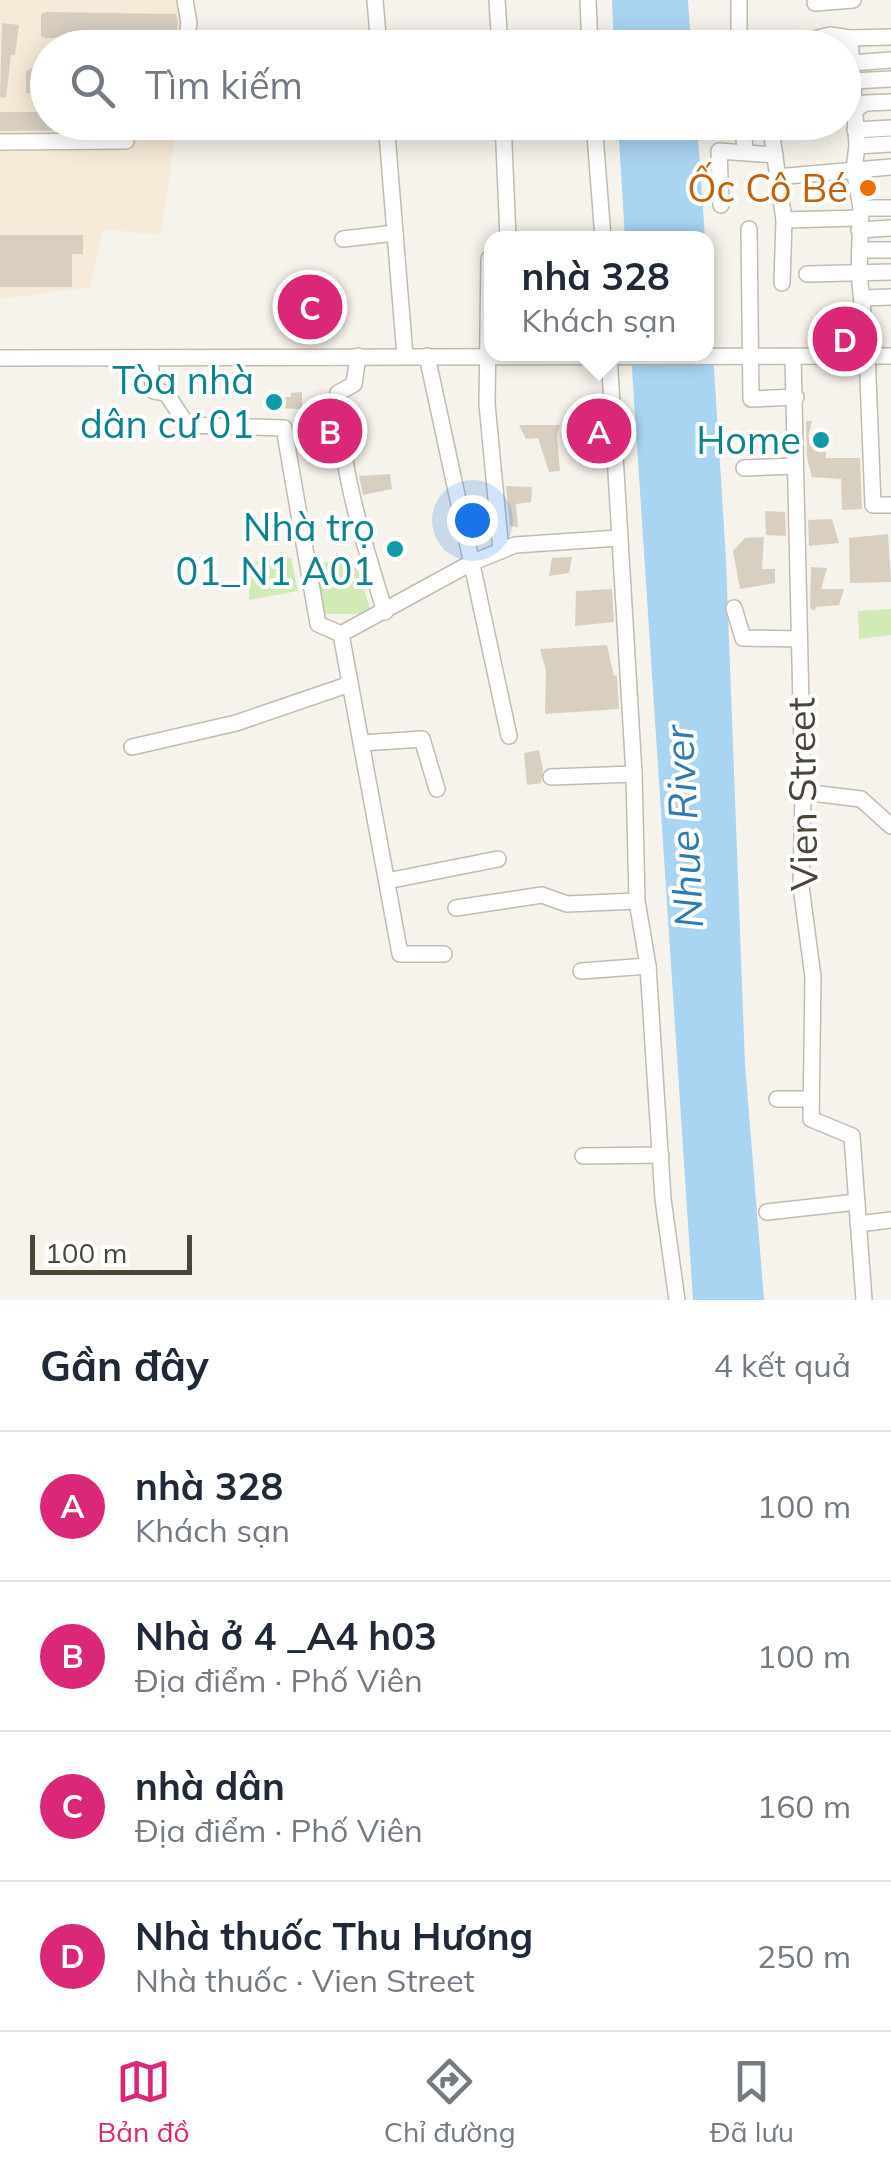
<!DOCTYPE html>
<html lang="vi">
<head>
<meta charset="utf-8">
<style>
  body { margin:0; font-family:Mulish,sans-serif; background:#f2f2f3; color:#1f2937 }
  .scale { position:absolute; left:30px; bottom:25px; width:162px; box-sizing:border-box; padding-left:10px; border:5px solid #4b4439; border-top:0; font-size:28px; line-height:35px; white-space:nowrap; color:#4b4439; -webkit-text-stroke:8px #fff; paint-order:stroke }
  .you { position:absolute; left:472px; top:520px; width:35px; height:35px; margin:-25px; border:8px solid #fff; border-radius:50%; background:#1a73e8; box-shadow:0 0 0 15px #1a73e833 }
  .badge { display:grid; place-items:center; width:65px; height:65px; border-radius:50%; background:#db2777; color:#fff; font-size:32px; font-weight:700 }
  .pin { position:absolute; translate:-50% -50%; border:5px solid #fff; box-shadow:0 2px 10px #0006 }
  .popup { position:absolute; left:484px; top:231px; width:230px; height:130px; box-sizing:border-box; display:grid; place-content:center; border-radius:20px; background:#fff; filter:drop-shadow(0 2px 8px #0005); font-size:32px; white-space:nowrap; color:#747a83 }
  .popup b { font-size:38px; color:#1f2937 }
  .popup::after { content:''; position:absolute; left:50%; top:100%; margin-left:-20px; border:20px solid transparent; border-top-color:#fff }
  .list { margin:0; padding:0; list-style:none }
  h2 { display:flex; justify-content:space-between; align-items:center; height:130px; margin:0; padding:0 40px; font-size:42px }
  h2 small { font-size:32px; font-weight:400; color:#747a83 }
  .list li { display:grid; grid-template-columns:65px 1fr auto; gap:30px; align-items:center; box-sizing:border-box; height:150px; padding:0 40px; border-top:2px solid #e0e1e3 }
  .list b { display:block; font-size:38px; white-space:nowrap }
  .list p { margin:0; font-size:32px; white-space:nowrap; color:#747a83 }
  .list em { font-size:32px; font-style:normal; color:#747a83 }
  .icon { flex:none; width:55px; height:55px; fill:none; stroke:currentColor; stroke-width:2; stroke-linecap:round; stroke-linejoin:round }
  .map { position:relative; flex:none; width:891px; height:1300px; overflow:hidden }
  .search { position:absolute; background:#fff; box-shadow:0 5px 25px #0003; left:30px; right:30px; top:30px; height:110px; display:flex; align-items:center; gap:25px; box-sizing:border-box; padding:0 35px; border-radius:55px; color:#747a83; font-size:38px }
  .sheet { height:730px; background:#fff }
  nav { display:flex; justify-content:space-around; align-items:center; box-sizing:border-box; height:140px; border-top:2px solid #e0e1e3; background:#fff; font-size:28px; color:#747a83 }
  nav a { display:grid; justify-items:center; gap:5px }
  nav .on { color:#db2777 }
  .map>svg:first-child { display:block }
  .commercial { fill:#f7ead8 }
  .green { fill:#d2eab5 }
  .water { fill:#a9d4f2 }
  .building { fill:#d8cfc1 }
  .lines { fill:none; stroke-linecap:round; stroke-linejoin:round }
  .minor-casing { stroke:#c2bbae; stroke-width:18 }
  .minor { stroke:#fff; stroke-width:15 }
  .food-dot { fill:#e8710a; stroke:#fff; stroke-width:4 }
  .culture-dot { fill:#0f9aa8; stroke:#fff; stroke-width:4 }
  .labels { text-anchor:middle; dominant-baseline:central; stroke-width:8; stroke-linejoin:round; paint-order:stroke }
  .food-label { font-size:38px; fill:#c56008; stroke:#fff; text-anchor:end }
  .culture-label { font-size:38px; fill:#0d838f; stroke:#fff; text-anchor:end }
  .street-label { font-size:38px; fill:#4b4439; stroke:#fff }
  .water-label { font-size:40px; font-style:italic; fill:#2e7ab2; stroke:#fff }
</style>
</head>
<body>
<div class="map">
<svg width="891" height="1300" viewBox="0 0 891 1300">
  <rect width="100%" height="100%" fill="#f6f3ec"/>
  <polygon class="commercial" points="0,0 195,0 188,47 48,48 48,122 177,123 161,235 103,229 90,287 0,299"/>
  <g class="green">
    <polygon points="291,558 298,591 249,600 250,562"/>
    <polygon points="310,562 355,562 372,614 321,614"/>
    <polygon points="891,609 891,635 859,639 858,611"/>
  </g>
  <g class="water">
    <polygon points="612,0 688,0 691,47 614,47"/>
    <polygon points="618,123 697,123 705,238 625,238"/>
    <polygon points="707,256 726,560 745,1064 764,1300 693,1300 631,354 706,354"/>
  </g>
  <g class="building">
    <polygon points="46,12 176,14 178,23 175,37 46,38 41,36 41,14"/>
    <polygon points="2,23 19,25 15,55 11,55 6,98 0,97"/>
    <polygon points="32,68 48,69 48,95 26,93 26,71"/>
    <polygon points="0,112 48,112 48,122 113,122 113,130 0,131"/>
    <polygon points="0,235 83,235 83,254 72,254 72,287 0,287"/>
    <polygon points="302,392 302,409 265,408 262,397 291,397 291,393"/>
    <polygon points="806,421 812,421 808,437 826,437 826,458 860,458 862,509 842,510 841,479 812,477 807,458"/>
    <polygon points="519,425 560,425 557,436 560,471 549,472 538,438 526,439"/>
    <polygon points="390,474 392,489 363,495 359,476"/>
    <polygon points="506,486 532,487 531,502 516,504 518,527 510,526"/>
    <polygon points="765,511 785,512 786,536 766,535"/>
    <polygon points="832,519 839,543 809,546 808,520"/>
    <polygon points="888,534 891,582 850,583 849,538"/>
    <polygon points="764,537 762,569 775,569 775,583 740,589 733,551 745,538"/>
    <polygon points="572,557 569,573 549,576 552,558"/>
    <polygon points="811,567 827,568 821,589 844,589 839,605 816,607 815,611 810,608"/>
    <polygon points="612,589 614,622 575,626 576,591"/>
    <polygon points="607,645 614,676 617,675 619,709 545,714 546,671 540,649"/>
    <polygon points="539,750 543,769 541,783 527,785 524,753"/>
  </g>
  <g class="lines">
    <defs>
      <g id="minor">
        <polyline points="185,0 189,23 185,48"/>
        <polyline points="375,0 379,48"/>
        <polyline points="497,0 500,48"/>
        <polyline points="588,0 590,48"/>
        <polyline points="815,3 853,0"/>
        <polyline points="850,38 891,37"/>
        <polyline points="748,46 797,43 830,35 850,38 857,146 854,169 861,208 859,273 867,352 873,505 891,505"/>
        <polyline points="739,48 739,0"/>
        <polyline points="851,63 891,60"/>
        <polyline points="853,81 891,79"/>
        <polyline points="844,110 854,111 865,103 891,102"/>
        <polyline points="386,122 405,356"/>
        <polyline points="503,122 508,238"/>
        <polyline points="594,122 603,238"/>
        <polyline points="743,122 745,152"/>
        <polyline points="770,122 784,220 782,283"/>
        <polyline points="855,130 891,128"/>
        <polyline points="0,142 126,141"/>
        <polyline points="857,146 891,144"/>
        <polyline points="776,177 891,167"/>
        <polyline points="721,205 719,151 775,155"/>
        <polyline points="861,208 891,208"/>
        <polyline points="784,220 859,218"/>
        <polyline points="749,229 751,399 796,397"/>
        <polyline points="859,230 891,228"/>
        <polyline points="343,239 395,233"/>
        <polyline points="860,250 891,250"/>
        <polyline points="492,259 489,259 487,404 501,551"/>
        <polyline points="807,274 891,272"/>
        <polyline points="863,298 891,297"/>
        <polyline points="609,354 634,774 637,901 648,966 663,1199 677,1300"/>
        <path d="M358,356L354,384L338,393C340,469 363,540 385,612"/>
        <polyline points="427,356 509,736"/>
        <polyline points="793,357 803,792 801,886 813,977 811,1119 852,1136 864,1300"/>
        <polyline points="0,358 891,356"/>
        <polyline points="149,358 154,391 166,393 187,425 284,428 318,624 341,634"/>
        <polyline points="744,468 794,466"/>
        <polyline points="734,608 743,638 799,639"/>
        <polyline points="341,634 400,954 444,954"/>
        <polyline points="341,634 471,563 515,545 619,538"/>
        <polyline points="362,743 422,739 437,789"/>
        <polyline points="132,747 236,723 350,684"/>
        <polyline points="551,777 634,774"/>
        <polyline points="803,792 861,799 891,826"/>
        <polyline points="387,881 498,859"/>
        <polyline points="456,908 542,895 567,904 637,901"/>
        <polyline points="581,971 648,966"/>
        <polyline points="777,1099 811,1099"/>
        <polyline points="583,1156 661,1155"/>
        <polyline points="767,1212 857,1202"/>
        <polyline points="858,1224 891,1220"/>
      </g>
    </defs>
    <use href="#minor" class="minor-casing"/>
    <use href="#minor" class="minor"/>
  </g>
  <circle class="food-dot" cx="868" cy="188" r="10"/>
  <g class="culture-dot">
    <circle cx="274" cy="402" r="10"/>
    <circle cx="821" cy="440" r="10"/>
    <circle cx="395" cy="549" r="10"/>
  </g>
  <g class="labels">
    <g class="food-label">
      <text x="848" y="188">Ốc Cô Bé</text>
    </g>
    <g class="culture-label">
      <text x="254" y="380">Tòa nhà<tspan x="254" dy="44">dân cư 01</tspan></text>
      <text x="801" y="440">Home</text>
      <text x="375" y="527">Nhà trọ<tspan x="375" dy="44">01_N1 A01</tspan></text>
    </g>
    <g class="street-label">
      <text transform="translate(802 794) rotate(-91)">Vien Street</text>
    </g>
    <g class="water-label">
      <text transform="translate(683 827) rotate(-93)">Nhue River</text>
    </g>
  </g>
</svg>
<div class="scale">100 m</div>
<div class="you"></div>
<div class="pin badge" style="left:599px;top:431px">A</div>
<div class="popup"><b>nhà 328</b>Khách sạn</div>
<div class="pin badge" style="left:330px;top:431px">B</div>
<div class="pin badge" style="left:310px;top:307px">C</div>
<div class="pin badge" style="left:845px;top:339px">D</div>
<div class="search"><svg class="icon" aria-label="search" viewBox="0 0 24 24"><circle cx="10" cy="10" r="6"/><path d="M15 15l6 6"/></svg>Tìm kiếm</div>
</div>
<section class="sheet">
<h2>Gần đây<small>4 kết quả</small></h2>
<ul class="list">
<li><span class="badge">A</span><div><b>nhà 328</b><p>Khách sạn</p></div><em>100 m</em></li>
<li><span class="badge">B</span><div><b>Nhà ở 4 _A4 h03</b><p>Địa điểm · Phố Viên</p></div><em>100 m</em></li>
<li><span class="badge">C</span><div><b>nhà dân</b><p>Địa điểm · Phố Viên</p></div><em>160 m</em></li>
<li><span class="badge">D</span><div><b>Nhà thuốc Thu Hương</b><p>Nhà thuốc · Vien Street</p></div><em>250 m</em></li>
</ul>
</section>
<nav>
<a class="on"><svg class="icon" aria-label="map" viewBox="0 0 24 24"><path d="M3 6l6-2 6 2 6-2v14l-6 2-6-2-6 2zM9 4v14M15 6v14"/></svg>Bản đồ</a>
<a><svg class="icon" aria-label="directions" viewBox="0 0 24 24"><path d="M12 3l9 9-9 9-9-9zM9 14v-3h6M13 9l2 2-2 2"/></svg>Chỉ đường</a>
<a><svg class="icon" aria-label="saved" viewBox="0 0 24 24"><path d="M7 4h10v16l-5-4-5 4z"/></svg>Đã lưu</a>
</nav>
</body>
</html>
